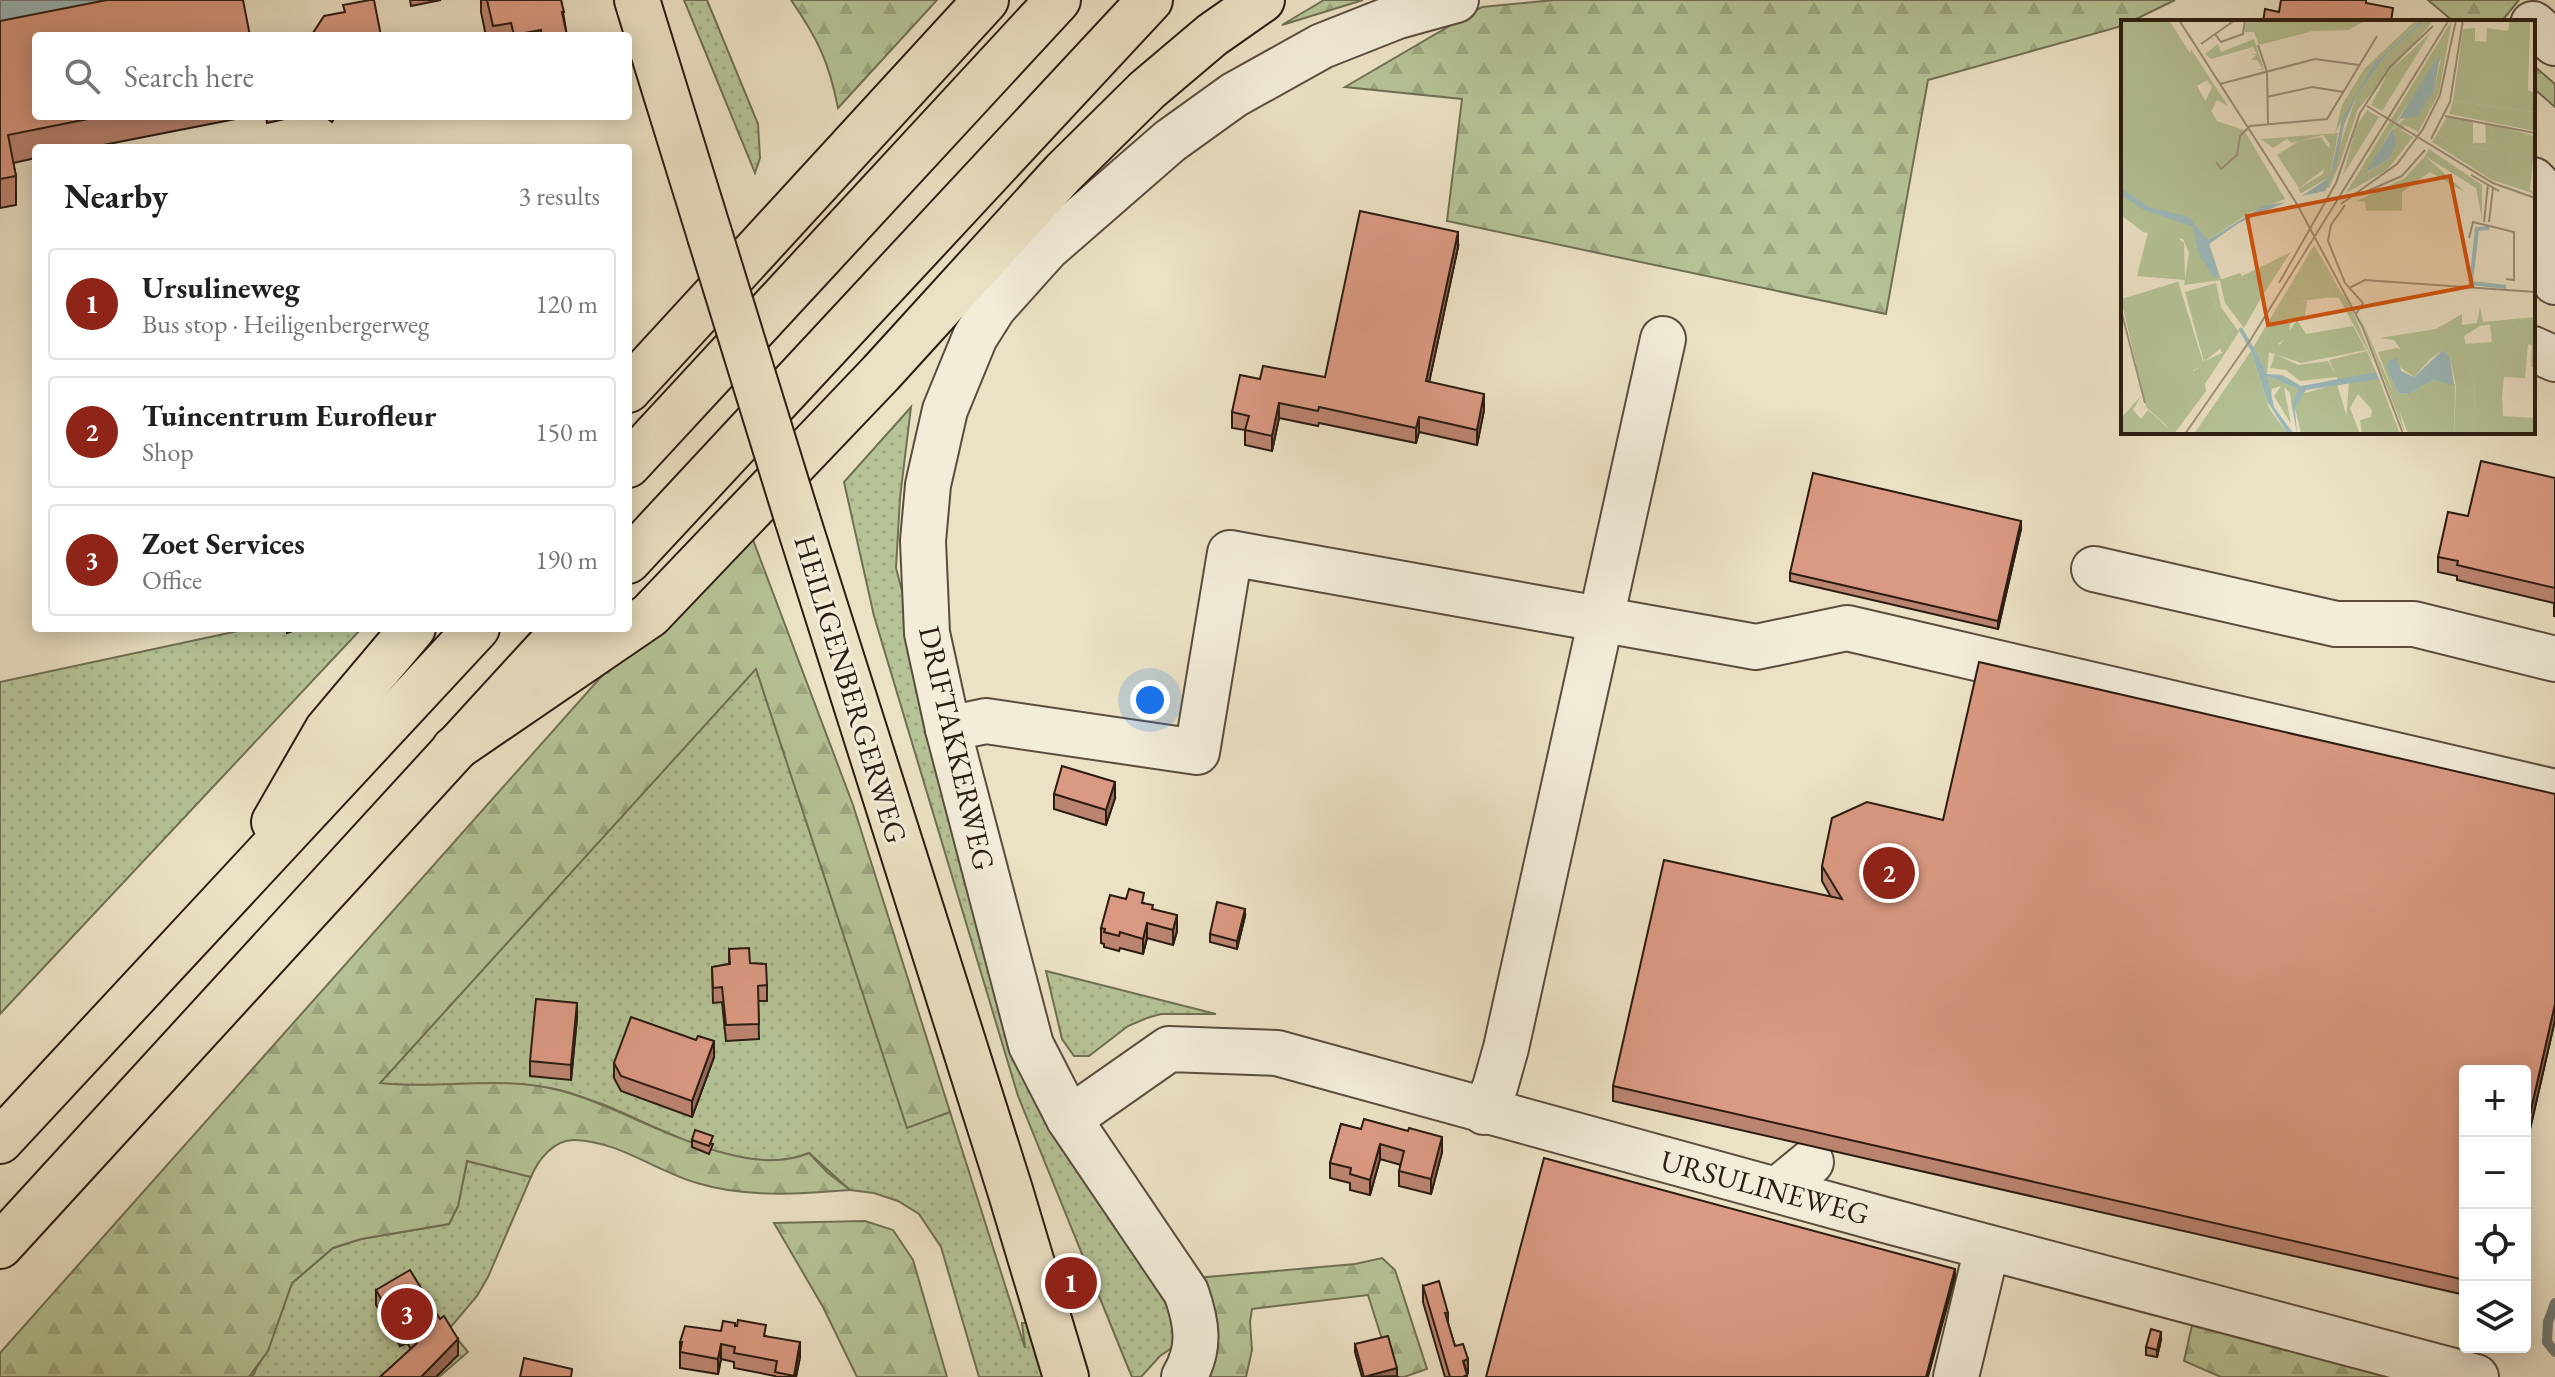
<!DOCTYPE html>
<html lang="en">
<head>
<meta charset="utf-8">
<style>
  body { margin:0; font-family:"EB Garamond",serif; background:#f2f2f2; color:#202124 }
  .controls { position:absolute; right:24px; bottom:24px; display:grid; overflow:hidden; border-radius:8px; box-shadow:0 4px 20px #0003 }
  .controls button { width:72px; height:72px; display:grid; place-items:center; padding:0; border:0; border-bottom:2px solid #e0e0e0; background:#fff; color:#202124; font:40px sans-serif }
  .you { position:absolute; left:1150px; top:700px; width:28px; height:28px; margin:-20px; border:6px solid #fff; border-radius:50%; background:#1a73e8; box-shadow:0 0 0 12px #1a73e833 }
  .badge { display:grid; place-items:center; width:52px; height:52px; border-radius:50%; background:#8f2418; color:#fff; font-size:26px; font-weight:700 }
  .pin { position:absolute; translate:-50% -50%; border:4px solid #fff; box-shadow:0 2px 8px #0006 }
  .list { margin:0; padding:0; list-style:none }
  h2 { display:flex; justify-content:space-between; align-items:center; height:104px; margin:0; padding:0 32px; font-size:34px }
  h2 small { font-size:26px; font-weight:400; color:#757577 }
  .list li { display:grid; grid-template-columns:52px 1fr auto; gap:24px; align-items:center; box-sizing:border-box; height:112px; margin:0 16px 16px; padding:0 16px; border:2px solid #e0e0e0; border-radius:8px }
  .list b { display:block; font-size:30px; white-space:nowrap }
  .list p { margin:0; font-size:26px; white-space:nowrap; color:#757577 }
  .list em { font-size:26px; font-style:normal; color:#757577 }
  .icon { flex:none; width:44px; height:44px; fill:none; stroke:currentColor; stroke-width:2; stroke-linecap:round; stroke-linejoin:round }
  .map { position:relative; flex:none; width:2555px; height:1377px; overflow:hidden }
  .search { position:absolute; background:#fff; box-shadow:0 4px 20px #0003; left:32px; top:32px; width:600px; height:88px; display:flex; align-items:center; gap:20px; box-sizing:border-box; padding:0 28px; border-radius:8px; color:#757577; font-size:30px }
  .panel { position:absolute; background:#fff; box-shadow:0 4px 20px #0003; left:32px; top:144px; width:600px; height:488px; border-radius:8px }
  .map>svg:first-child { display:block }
  .grass { fill:url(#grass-dots); stroke:#707054; stroke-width:2 }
  .forest { fill:url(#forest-firs); stroke:#707054; stroke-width:2 }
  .water { fill:#9cbbbd; stroke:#6f7b79; stroke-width:2 }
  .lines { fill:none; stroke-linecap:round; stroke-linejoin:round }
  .stream { stroke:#6f7b79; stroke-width:10 }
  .minor-casing { stroke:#5b4d3e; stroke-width:48 }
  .major-casing { stroke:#2b1c12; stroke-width:48 }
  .highway-casing { stroke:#2b1c12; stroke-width:48 }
  .minor { stroke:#f2ecd9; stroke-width:44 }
  .major { stroke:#ebe1c4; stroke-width:44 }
  .highway { stroke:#ebe1c4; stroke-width:44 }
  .major-bridge-casing { stroke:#2b1c12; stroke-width:48; stroke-linecap:butt }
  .major-bridge { stroke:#ebe1c4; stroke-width:44 }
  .wall { fill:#bb8470; stroke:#2b1c12; stroke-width:2 }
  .shaded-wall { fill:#996b5b; stroke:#2b1c12; stroke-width:2 }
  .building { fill:#da9982; stroke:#2b1c12; stroke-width:2 }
  .labels { text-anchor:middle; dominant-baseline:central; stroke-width:6; stroke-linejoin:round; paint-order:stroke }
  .street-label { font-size:30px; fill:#2b1c12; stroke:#f2ecd9 }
  .inset-river { fill:none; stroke:#9cbbbd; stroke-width:4 }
  .inset-road { fill:none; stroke:#9e927d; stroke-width:2 }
  .view { fill:#d5530d; fill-opacity:0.15; stroke:#d5530d; stroke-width:4 }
  .inset-edge { fill:none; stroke:#2b1c12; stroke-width:4 }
</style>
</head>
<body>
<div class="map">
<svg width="2555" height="1377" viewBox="0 0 2555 1377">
  <defs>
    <pattern id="grass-dots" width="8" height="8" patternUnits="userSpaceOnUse" patternTransform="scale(2)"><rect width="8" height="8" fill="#b5c396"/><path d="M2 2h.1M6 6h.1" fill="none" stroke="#9ca780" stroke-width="1.8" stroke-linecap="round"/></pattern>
    <pattern id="forest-firs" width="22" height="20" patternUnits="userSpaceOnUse" patternTransform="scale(2)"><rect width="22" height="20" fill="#b5c396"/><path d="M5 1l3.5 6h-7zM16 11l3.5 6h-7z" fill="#9ca780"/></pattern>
  </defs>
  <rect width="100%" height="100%" fill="#ebe1c4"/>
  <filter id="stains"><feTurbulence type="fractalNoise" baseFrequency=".0025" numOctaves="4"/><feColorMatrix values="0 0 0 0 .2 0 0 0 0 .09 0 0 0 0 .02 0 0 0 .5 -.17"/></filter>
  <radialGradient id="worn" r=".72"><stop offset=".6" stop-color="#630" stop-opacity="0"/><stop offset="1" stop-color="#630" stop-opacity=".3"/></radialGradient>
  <g class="grass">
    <polygon points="684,0 707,0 758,124 760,158 755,173"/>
    <polygon points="911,407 900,498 896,568 997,955 1171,1292 1179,1343 1160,1356 1141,1377 1132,1377 1127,1365 1018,1096 874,616 844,482"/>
    <polygon points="252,628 362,628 0,1014 0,682"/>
    <path d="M756,668L907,1127L950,1112L1025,1348L1022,1323H1032L1045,1377H979L941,1247L919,1214L898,1201L874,1193L850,1190L809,1153C746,1180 660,1127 602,1104C587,1099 570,1092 555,1089C517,1082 478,1086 440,1086C420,1086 399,1084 379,1084Z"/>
    <polygon points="1046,971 1216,1014 1161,1014 1147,1018 1128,1026 1089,1056 1074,1056 1062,1039"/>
    <polygon points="467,1161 531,1177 488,1277 477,1296 449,1329 468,1352 439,1377 249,1377 254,1374 292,1283 333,1248 361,1239 449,1224 458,1206"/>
  </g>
  <g class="forest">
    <path d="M791,0H937L838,108C829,62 818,39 791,0Z"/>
    <polygon points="1324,0 1363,0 1282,25"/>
    <polygon points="1554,0 2175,0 2130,22 2123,22 2122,26 1928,80 1886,314 1447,221 1462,99 1345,87 1482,7"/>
    <polygon points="2428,0 2519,0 2501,22 2454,22"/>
    <polygon points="2533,65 2555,84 2555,107 2533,88"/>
    <path d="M744,516L853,805L950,1112L907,1128L756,669L380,1083C438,1090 500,1075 558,1090C629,1107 738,1184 809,1153L827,1172L850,1190C800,1194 746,1198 697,1183C655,1171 621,1142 575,1140C554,1139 538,1160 531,1177L467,1161L458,1206L449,1224L361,1239L333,1248L292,1283L268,1351L249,1377H0V1353Z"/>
    <polygon points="865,1221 893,1230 913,1260 947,1377 857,1377 823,1307 774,1223"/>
    <polygon points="1382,1258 1395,1270 1427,1369 1404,1377 1394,1377 1368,1295 1252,1309 1250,1322 1252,1350 1246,1377 1210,1377 1214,1363 1196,1278 1355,1264"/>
    <polygon points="2194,1316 2420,1377 2221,1377 2184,1361"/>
  </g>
  <polygon class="water" points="0,0 181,0 0,43"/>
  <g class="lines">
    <polyline class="stream" points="2555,1303 2548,1322 2547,1342 2555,1352"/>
    <defs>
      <g id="minor">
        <polyline points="2533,24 2555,43"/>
        <polyline points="2533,180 2537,184 2547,222 2555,282"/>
        <polyline points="2533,349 2555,359"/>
        <polyline points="2094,569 2336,624 2414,624 2555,659"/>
        <polyline points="948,729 986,721 1197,752 1230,553 1756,647 1847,628 2555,792"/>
        <polyline points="1484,1112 1495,1087 1506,1048 1663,339"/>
        <polyline points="1069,1119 1169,1049 1277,1053 1885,1220 2476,1377"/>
        <polyline points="1777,1190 1811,1162"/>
        <path d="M1184,1377C1201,1348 1197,1323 1186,1292L1069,1119L1031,1045L948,729L927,633L923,541L928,485L945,410L975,337L994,307L1047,248L1170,141L1234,95L1322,46L1398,16L1456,0"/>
        <polyline points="1956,1377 1987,1248"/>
      </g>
      <g id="major">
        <polyline points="637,0 710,236"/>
        <polyline points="797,518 1010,1190 1066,1377"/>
      </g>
      <g id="highway">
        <polyline points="628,390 986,0"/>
        <polyline points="628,465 1058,0"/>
        <polyline points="628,561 1150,0"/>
        <polyline points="454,749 650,615 881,373 1064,172 1147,90 1212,35 1262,0"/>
        <polyline points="274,822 327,730 413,628"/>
        <polyline points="0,1141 477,628"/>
        <polyline points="0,1246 566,628"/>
      </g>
    </defs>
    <use href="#minor" class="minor-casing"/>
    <use href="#major" class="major-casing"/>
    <use href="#highway" class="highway-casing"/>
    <use href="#minor" class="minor"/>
    <use href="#major" class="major"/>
    <use href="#highway" class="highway"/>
    <defs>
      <polyline id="major-bridge" points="710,236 797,518"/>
    </defs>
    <use href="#major-bridge" class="major-bridge-casing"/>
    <use href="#major-bridge" class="major-bridge"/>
  </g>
  <g class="wall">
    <polygon points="410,0 441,0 411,6"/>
    <polygon points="481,0 561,0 567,36 486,36 481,12"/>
    <polygon points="0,21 36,116 251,116 88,148 36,148 36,158 13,163 16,176 16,205 0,208"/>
    <polygon points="266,116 298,116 267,123"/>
    <polygon points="324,116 336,116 332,122"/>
    <polygon points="1458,247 1429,382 1484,410 1477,445 1419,432 1416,443 1319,423 1318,426 1279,418 1272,451 1245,445 1245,430 1232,428 1232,412 1260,379 1325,377"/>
    <polygon points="2555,478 2555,616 2554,616 2554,603 2457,580 2457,576 2438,572 2438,557 2468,516"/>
    <polygon points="2021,529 1998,629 1790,581 1790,573"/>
    <polygon points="1054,794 1115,798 1106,825 1054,809"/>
    <polygon points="2555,794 2555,1020 2525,1151 2465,1071 2465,1295 1613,1101 1613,1086 1831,897 1822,881 1822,866 1943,820"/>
    <polygon points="1144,903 1177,931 1173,945 1147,938 1143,954 1120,948 1119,951 1104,947 1104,944 1101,943 1101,928"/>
    <polygon points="1245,916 1237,949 1210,942 1210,934"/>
    <polygon points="729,949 750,963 767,985 767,1001 758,1001 759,1039 726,1041 722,1002 713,1003 712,967 729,964"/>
    <polygon points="577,1018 571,1080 530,1076 530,1061"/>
    <polygon points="696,1040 714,1057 692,1117 621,1091 614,1078 614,1063"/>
    <polygon points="1341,1124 1442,1152 1431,1194 1399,1186 1399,1171 1401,1165 1380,1159 1370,1195 1350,1190 1350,1183 1330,1178 1330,1163"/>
    <polygon points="692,1140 713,1144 709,1154 692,1147"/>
    <polygon points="1423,1286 1448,1313 1448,1323 1455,1346 1468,1359 1467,1377 1445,1377 1423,1302"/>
    <polygon points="376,1290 458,1355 436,1377 380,1377 411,1349 407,1343 400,1346 376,1305"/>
    <polygon points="735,1326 766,1336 800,1357 796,1377 775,1377 775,1376 734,1368 734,1362 721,1359 718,1374 680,1368 680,1342 721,1331"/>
    <polygon points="2161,1340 2157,1357 2146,1355 2146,1347"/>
    <polygon points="1355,1344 1397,1376 1362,1377 1355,1352"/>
  </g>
  <g class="shaded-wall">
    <polygon points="541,30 541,36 514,36 514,35"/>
    <polygon points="1458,232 1458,247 1426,397 1426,381"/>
    <polygon points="1484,394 1484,410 1477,445 1477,430"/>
    <polygon points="1279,403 1279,418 1272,451 1272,436"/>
    <polygon points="1419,417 1419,432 1416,443 1416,428"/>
    <polygon points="2021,521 2021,529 1998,629 1998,621"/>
    <polygon points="287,628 301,628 287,633"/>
    <polygon points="1115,782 1115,798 1106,825 1106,810"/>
    <polygon points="1245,909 1245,916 1237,949 1237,941"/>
    <polygon points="1177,915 1177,931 1173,945 1173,930"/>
    <polygon points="1147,923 1147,938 1143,954 1143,939"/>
    <polygon points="577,1003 577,1018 571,1080 571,1065"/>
    <polygon points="2555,1004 2555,1020 2525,1151 2525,1136"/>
    <polygon points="714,1041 714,1057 692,1117 692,1101"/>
    <polygon points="1442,1137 1442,1152 1431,1194 1431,1179"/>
    <polygon points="1380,1144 1380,1159 1370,1195 1370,1180"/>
    <polygon points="1955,1269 1955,1277 1928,1377 1926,1377"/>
    <polygon points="407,1328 407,1343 400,1346 400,1331"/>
    <polygon points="2161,1332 2161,1340 2157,1357 2157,1350"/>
    <polygon points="458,1339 458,1355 436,1377 421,1377"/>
    <polygon points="800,1342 800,1357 796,1377 794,1377"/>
    <polygon points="721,1344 721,1359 718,1374 718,1359"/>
    <polygon points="1468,1359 1468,1374 1463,1361"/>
    <polygon points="1397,1368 1397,1376 1364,1377"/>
  </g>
  <g class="building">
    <polygon points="107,0 243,0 250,36 36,36 36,116 103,116 8,135 16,176 0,179 0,21"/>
    <polygon points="370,0 374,0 381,36 311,36 324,16 345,12 343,5"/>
    <polygon points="487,0 561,0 564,12 562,12 567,36 542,36 541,30 514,35 511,23 493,26"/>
    <polygon points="2281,0 2366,0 2366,3 2393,8 2391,22 2263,22 2265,9 2279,12"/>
    <polygon points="1360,211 1458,232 1426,381 1484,394 1477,430 1419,417 1416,428 1319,407 1318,411 1279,403 1272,436 1245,430 1249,416 1232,412 1240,375 1260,379 1263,366 1325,377"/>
    <polygon points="2481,461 2555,478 2555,588 2457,565 2458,561 2438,557 2448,512 2468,516"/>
    <polygon points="1813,473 2021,521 1998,621 1790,573"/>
    <polygon points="1979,662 2555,794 2555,1004 2525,1136 2525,1071 2465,1071 2465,1280 1613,1086 1664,860 1842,899 1822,866 1832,818 1867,802 1943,820"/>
    <polygon points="1062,766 1115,782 1106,810 1054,794"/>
    <polygon points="1129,889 1144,893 1142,903 1153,905 1152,909 1177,915 1173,930 1147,923 1143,939 1120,932 1119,936 1104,932 1105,929 1101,928 1110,895 1126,899"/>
    <polygon points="1217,902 1245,909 1237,941 1210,934"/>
    <polygon points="749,948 750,963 766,964 767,985 758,986 759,1024 726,1025 722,987 713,988 712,967 730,964 729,949"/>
    <polygon points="536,999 577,1003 571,1065 530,1061"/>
    <polygon points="631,1017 696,1040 698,1036 714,1041 692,1101 621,1076 614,1063"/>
    <polygon points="1364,1119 1408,1131 1409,1128 1442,1137 1431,1179 1399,1171 1404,1151 1380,1144 1370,1180 1350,1174 1351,1168 1330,1163 1341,1124 1361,1129"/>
    <polygon points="695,1130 713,1136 709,1146 692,1140"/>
    <polygon points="1544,1158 1955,1269 1926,1377 1486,1377"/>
    <polygon points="410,1270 440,1319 444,1316 458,1339 421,1377 380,1377 417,1343 407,1328 400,1331 376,1290"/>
    <polygon points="1439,1281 1448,1313 1445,1313 1455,1346 1463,1344 1468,1359 1463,1361 1467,1375 1463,1377 1450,1377 1423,1286"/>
    <polygon points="738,1320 766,1325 764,1336 800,1342 794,1376 775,1372 777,1361 734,1353 735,1347 721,1344 718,1359 680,1352 682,1342 680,1342 685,1326 721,1331 723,1321 735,1323 735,1326 737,1326"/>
    <polygon points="2151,1329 2161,1332 2157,1350 2146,1347"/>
    <polygon points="1388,1336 1397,1368 1364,1377 1355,1344"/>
    <polygon points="524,1358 572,1369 571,1377 520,1377"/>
  </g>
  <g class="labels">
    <g class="street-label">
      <text transform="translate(851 689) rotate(73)">HEILIGENBERGERWEG</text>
      <text transform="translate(957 748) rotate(77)">DRIFTAKKERWEG</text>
      <text transform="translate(1765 1187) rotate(15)">URSULINEWEG</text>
    </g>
  </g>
  <g transform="translate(2121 20)">
    <rect width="414" height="414" fill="#ebe1c4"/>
    <path d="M125,0L142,1L242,2L227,10L192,11L138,25L133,12H124ZM295,0H301L253,43L214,113L221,85L243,49ZM305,0H313L237,89L219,143L208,168H205L235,77L265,35ZM331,0L318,73L297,112L284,105L280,110L292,117L266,150L225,173ZM320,39L313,70L272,110L276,125L267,140L245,153L277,98ZM389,0H409L407,70L414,73V92L332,81L342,9L354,8V21L365,22L366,8L387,11ZM310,12L261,91L250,85L267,53ZM133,19L143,49L142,50H136L142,49L136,40H130L135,35L129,34H136L132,27L90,39L84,34L97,24L100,32ZM246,90L258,97L222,155L235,107ZM339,98L352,100V123H365L364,102L372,105L370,129L336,126ZM395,112L414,116L409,170L414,174L371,160L311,122L316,114L385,162ZM200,117L209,130L207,146L178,168L156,135L178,121ZM308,129L361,165V199L355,168L304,136ZM170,232L140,278L123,308L104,283L99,260L119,253L121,256ZM196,237L229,285L253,342L218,278L173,276ZM88,265L106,323L83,342L64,272ZM181,281H186L184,296L169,304L168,315L156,325L149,315ZM238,294L273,374L257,332L276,328L309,339L293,357L279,347H265L277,373L288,374L312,360L334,364L333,414H287L278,389L284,414ZM414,297V347H410L411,325L407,324L404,358L383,357L381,377L382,396L414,398V414H352L354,371L344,324L371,322L369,304ZM130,331L148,388L167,414H73ZM258,359L279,414H241L239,400L250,397L251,390L237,374L229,388L239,414H231L225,401L228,362Z" fill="#b5c396" fill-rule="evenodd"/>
    <path d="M70,29L107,86L96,80L90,92L84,82L91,67L85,59L75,65L62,91ZM332,81L414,92V111L328,94ZM325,98H339L337,126L370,129L372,105L414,116L395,113L385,162L316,114ZM217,113L209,157L180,173L177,169L202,154L209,124L202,115L171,123L166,119L152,128L140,119ZM304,136L345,173L309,152L281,172V191H245L244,181L234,182L284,158ZM193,225L219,270L196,238L173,276L212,277L181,281L150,317L159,325L176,300L185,314L232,306L245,330L180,343L148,332L146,354L133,326ZM57,262L82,342L101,333L99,326L106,323L88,265L95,263L100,287L118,312L84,364L85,371L53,414H0V398L20,376L12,390L20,399L27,390L47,408L76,374L72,351L78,348L30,270ZM359,287L362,302L414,297L359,306L343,316L354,372L352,414H333L335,366L329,337L322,330L309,339L283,334L273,320L259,318L315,309L341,294V305L356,303ZM246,331L255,352L217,360L208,340ZM154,334L177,345L207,341L216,357L179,361L165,350L149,348ZM146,356L177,369L171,389L169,373L163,367L170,404L153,376L160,366L151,369L150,378ZM216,364L231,414H180L174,388L181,374Z" fill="#b5c396"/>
    <path d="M0,0H48L86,60L76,66L96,101L123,110L164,179L128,193L87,220L100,260L63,265L68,233L62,219L22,212L0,195Z" fill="#b5c396"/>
    <path d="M27,212L53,215L63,223L64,260L16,256ZM57,262L83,346L72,350L76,374L48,408L25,387L0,279Z" fill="#b5c396"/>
    <path d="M301,0H305L265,35L235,77L223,105L215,146L204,171L181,176L209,157L221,99L253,43ZM319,37L313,70L296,96L279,99L272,110L276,125L267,140L244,153L316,38ZM0,168L28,187L68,197L87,220L142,186L165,182L118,203L88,224L98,256L93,258L78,235L72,207L23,190L0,175ZM133,326L146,354L161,355L180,366L255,352L258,359L185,370L174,388L176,414L171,386L177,369L146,356L153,387L173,414H167L146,381L130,331ZM322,330L329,337L333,365L312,360L288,374L277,373L265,347L268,340L276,338L280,351L293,357Z" fill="#9cbbbd"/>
    <path class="inset-river" d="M368,208L356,209L350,263L385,267M119,308L134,334"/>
    <path class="inset-road" d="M58,0L176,184L242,308L282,414M144,0H245M94,14L100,22L122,14L124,0M80,24L114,0M137,25L146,52L147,104M99,64L194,39L238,45M146,77L191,67L223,72M246,86L372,163L414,178M324,96L414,113M310,119L329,82L342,0M95,142L100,149L116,135L119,116L129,106L206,99L256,16M350,155L378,171M242,173L281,156L304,130M220,184L276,144L302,109L319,75L335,0M224,185L210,205L207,221L224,263L242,283L235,294M363,202L367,164M368,202L372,168M348,218L352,202L393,212V260L385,259M158,263L215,163L239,93L269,47L312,6M228,268L244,260L414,272M0,290L24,383M64,414L130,319L328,0"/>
    <path class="view" d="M329,156L351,266L147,305L126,196Z"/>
    <rect width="414" height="414" class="inset-edge"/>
  </g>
  <rect width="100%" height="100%" filter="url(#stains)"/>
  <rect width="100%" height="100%" fill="url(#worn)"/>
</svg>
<div class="controls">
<button>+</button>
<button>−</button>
<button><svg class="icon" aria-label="locate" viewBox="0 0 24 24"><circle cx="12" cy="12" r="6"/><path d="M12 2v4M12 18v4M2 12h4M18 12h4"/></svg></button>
<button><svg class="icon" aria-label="layers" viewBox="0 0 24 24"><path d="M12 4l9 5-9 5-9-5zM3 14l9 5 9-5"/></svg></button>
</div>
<div class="you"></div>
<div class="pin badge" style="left:1071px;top:1283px">1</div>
<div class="pin badge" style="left:1889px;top:873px">2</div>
<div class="pin badge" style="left:407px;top:1314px">3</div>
<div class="search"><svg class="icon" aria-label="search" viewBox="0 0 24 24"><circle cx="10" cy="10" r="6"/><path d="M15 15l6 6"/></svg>Search here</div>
<section class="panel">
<h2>Nearby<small>3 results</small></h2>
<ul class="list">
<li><span class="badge">1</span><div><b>Ursulineweg</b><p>Bus stop · Heiligenbergerweg</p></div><em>120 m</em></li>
<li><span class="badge">2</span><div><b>Tuincentrum Eurofleur</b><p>Shop</p></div><em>150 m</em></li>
<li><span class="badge">3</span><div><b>Zoet Services</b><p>Office</p></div><em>190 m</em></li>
</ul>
</section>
</div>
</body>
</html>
